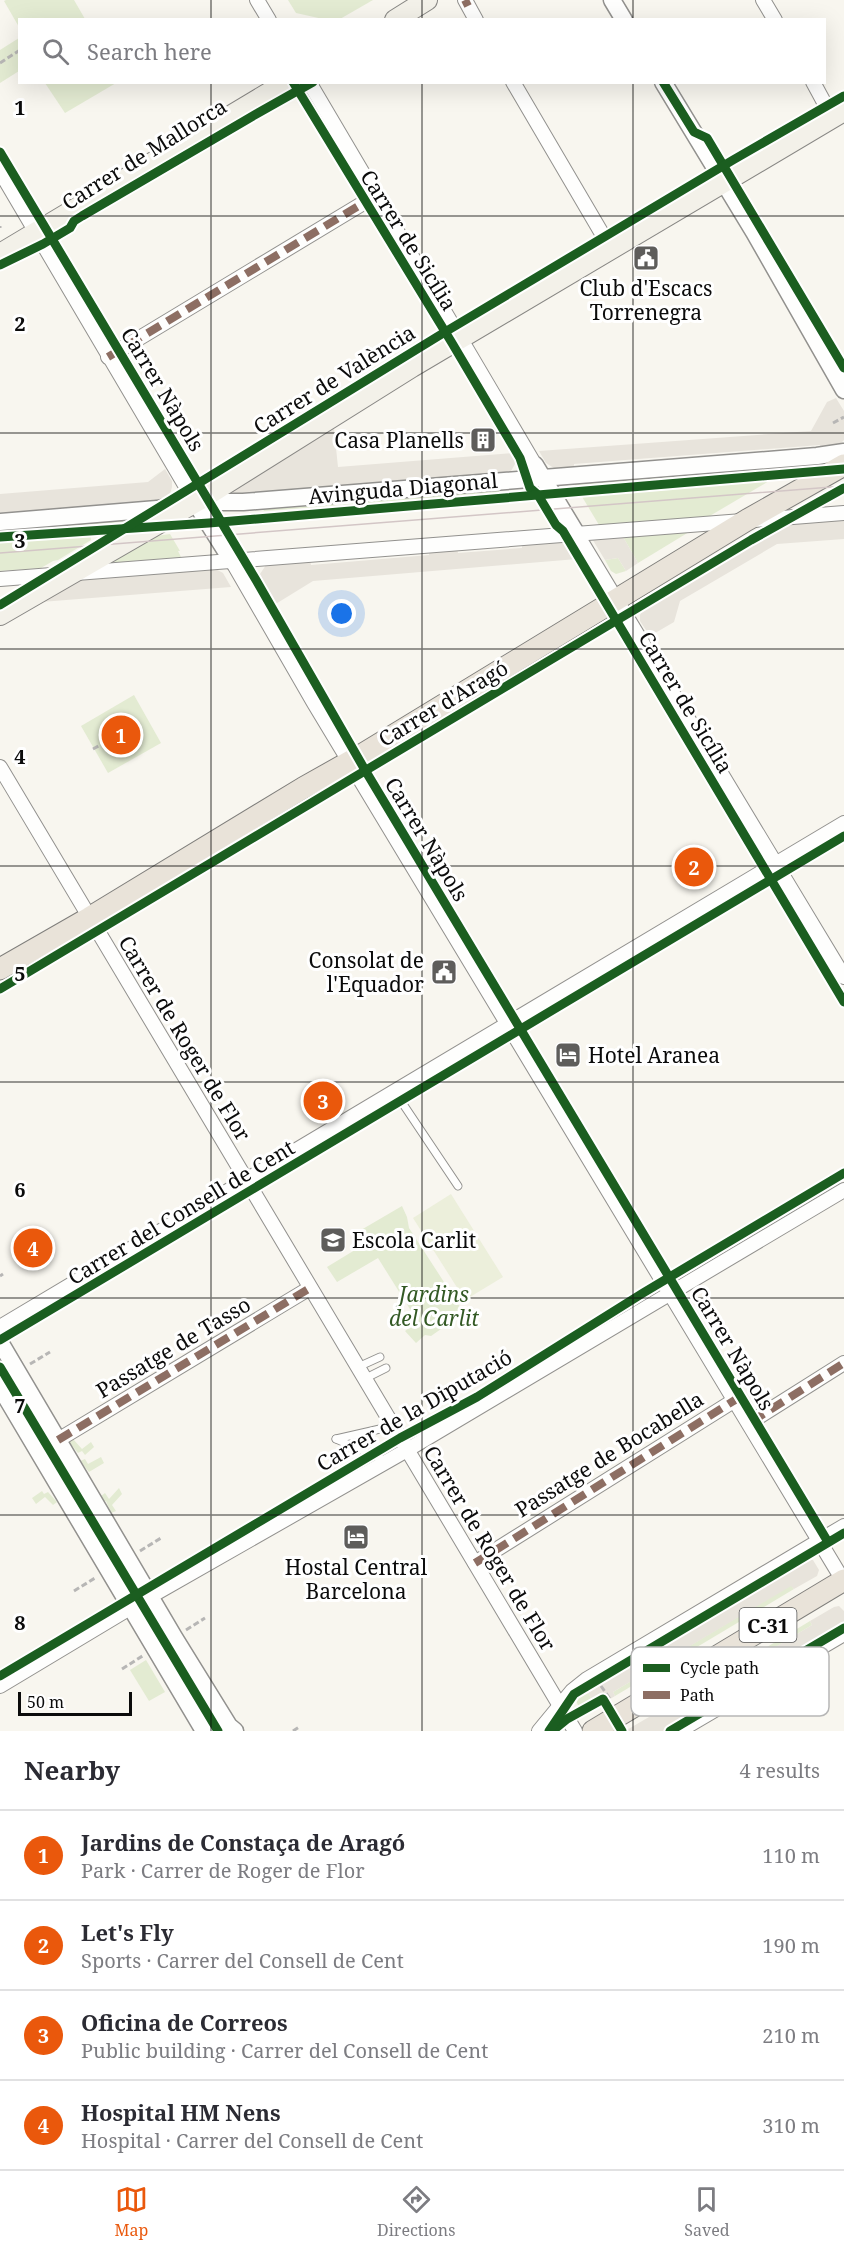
<!DOCTYPE html>
<html lang="en">
<head>
<meta charset="utf-8">
<style>
  body { margin:0; font-family:"Noto Serif",serif; background:#f7f7f7; color:#2b2b33 }
  .scale { position:absolute; left:18px; bottom:15px; width:114px; box-sizing:border-box; padding-left:6px; border:3px solid #0b0b0b; border-top:0; font-size:16px; line-height:21px; white-space:nowrap; color:#0b0b0b; -webkit-text-stroke:4px #fff; paint-order:stroke }
  .you { position:absolute; left:342px; top:614px; width:21px; height:21px; margin:-15px; border:4px solid #fff; border-radius:50%; background:#1a73e8; box-shadow:0 0 0 9px #1a73e833 }
  .badge { display:grid; place-items:center; width:39px; height:39px; border-radius:50%; background:#ea580c; color:#fff; font-size:20px; font-weight:700 }
  .pin { position:absolute; translate:-50% -50%; border:3px solid #fff; box-shadow:0 2px 6px #0006 }
  .list { margin:0; padding:0; list-style:none }
  h2 { display:flex; justify-content:space-between; align-items:center; height:78px; margin:0; padding:0 24px; font-size:26px }
  h2 small { font-size:20px; font-weight:400; color:#7c7c81 }
  .list li { display:grid; grid-template-columns:39px 1fr auto; gap:18px; align-items:center; box-sizing:border-box; height:90px; padding:0 24px; border-top:2px solid #e1e1e2 }
  .list b { display:block; font-size:22px; white-space:nowrap }
  .list p { margin:0; font-size:20px; white-space:nowrap; color:#7c7c81 }
  .list em { font-size:20px; font-style:normal; color:#7c7c81 }
  .icon { flex:none; width:33px; height:33px; fill:none; stroke:currentColor; stroke-width:2; stroke-linecap:round; stroke-linejoin:round }
  .map { position:relative; flex:none; width:844px; height:1731px; overflow:hidden }
  .search { position:absolute; background:#fff; box-shadow:0 6px 24px #0002; left:18px; right:18px; top:18px; height:66px; display:flex; align-items:center; gap:15px; box-sizing:border-box; padding:0 21px; border-radius:0px; color:#7c7c81; font-size:22px }
  .sheet { height:438px; background:#fff }
  nav { display:flex; justify-content:space-around; align-items:center; box-sizing:border-box; height:84px; border-top:2px solid #e1e1e2; background:#fff; font-size:16px; color:#7c7c81 }
  nav a { display:grid; justify-items:center; gap:3px }
  nav .on { color:#ea580c }
  .map>svg:first-child { display:block }
  .green { fill:#e3ebd2 }
  .pitch { fill:#ecefdb }
  .plaza { fill:#e8e4dc }
  .lines { fill:none; stroke-linecap:round; stroke-linejoin:round }
  .service-casing { stroke:#92918e; stroke-width:9 }
  .minor-casing { stroke:#92918e; stroke-width:16 }
  .tertiary-casing { stroke:#92918e; stroke-width:19 }
  .secondary-casing { stroke:#888784; stroke-width:22 }
  .primary-casing { stroke:#7f7e7b; stroke-width:23 }
  .path { stroke:#b7b6b5; stroke-width:3; stroke-dasharray:6 3; stroke-linecap:butt }
  .service { stroke:#fefefd; stroke-width:7 }
  .minor { stroke:#fefefd; stroke-width:14 }
  .tertiary { stroke:#fefefd; stroke-width:16 }
  .secondary { stroke:#f3f1e9; stroke-width:20 }
  .primary { stroke:#e9e3d9; stroke-width:21 }
  .tram { stroke:#d3c6c6; stroke-width:1.5 }
  .quiet { stroke:#8d6e63; stroke-width:8; stroke-dasharray:15 8; stroke-linecap:butt }
  .cycleway-casing { stroke:#fff; stroke-width:13 }
  .cycleway { stroke:#1b5e20; stroke-width:9 }
  .grid { fill:none; stroke:#0b0b0b; stroke-width:1.5; stroke-opacity:0.55 }
  .labels { text-anchor:middle; dominant-baseline:central; stroke-width:6; stroke-linejoin:round; paint-order:stroke }
  .shield { fill:#fff; stroke:#545454; stroke-width:1.5 }
  .shield-label { font-size:20px; font-weight:bold; fill:#0b0b0b }
  .street-label { font-size:21px; fill:#0b0b0b; stroke:#fff }
  .poi-label { font-size:21px; fill:#0b0b0b; stroke:#fff }
  .park-label { font-size:21px; font-style:italic; fill:#335924; stroke:#fff }
  .key { fill:#fff; stroke:#b6b6b6; stroke-width:1.5 }
  .key-label { font-size:16px; fill:#0b0b0b }
  .grid-label { font-size:20px; text-anchor:middle; font-weight:bold; fill:#0b0b0b; stroke:#fff; stroke-width:6; stroke-linejoin:round; paint-order:stroke }
</style>
</head>
<body>
<div class="map">
<svg width="844" height="1731" viewBox="0 0 844 1731">
  <rect width="100%" height="100%" fill="#f8f6ef"/>
  <g class="green">
    <polygon points="6,0 74,0 85,19 20,20 19,27 4,1"/>
    <polygon points="288,0 373,0 340,19 323,19 296,13"/>
    <polygon points="19,38 19,71 0,83 0,50"/>
    <polygon points="45,83 116,83 65,113"/>
    <polygon points="792,464 782,471 576,487 573,482"/>
    <polygon points="769,481 708,517 599,525 581,495"/>
    <polygon points="497,488 500,493 264,511 261,506"/>
    <polygon points="132,517 122,522 0,532 0,527"/>
    <polygon points="689,532 638,563 622,535"/>
    <polygon points="90,534 91,540 58,560 53,561 41,568 0,571 0,541"/>
    <polygon points="170,534 180,551 178,551 181,557 111,563 156,536"/>
    <polygon points="618,558 626,571 616,574 611,571 605,560"/>
    <polygon points="134,695 161,743 108,773 81,726"/>
    <polygon points="402,1206 407,1217 409,1228 464,1313 431,1336 425,1335 416,1343 405,1331 418,1322 378,1258 337,1282 327,1267 368,1242 361,1230"/>
    <polygon points="13,1382 14,1382 119,1557 117,1557"/>
    <polygon points="73,1439 82,1449 91,1442 94,1447 85,1455 82,1451 78,1453 69,1442"/>
    <polygon points="101,1457 104,1463 89,1472 80,1461 85,1459 88,1464"/>
    <polygon points="119,1488 122,1494 112,1505 116,1511 111,1513 106,1501 104,1502 101,1496 105,1493 109,1499"/>
    <polygon points="42,1491 44,1494 48,1492 57,1502 53,1505 45,1497 36,1504 32,1498"/>
    <polygon points="791,1585 794,1589 615,1696 613,1692"/>
    <polygon points="810,1621 812,1625 711,1686 709,1682"/>
    <polygon points="146,1660 165,1692 149,1701 130,1670"/>
    <polygon points="586,1689 593,1701 580,1710 575,1698"/>
  </g>
  <polygon class="pitch" points="451,1194 503,1277 465,1300 413,1218"/>
  <g class="plaza">
    <polygon points="836,398 844,411 844,440 839,445 820,450 820,445 574,464 574,470 557,470 546,463 539,451 811,431 827,402"/>
    <polygon points="334,429 338,467 514,453 515,464 511,471 505,475 239,496 224,494"/>
    <polygon points="165,469 172,481 172,487 170,494 166,500 157,503 0,515 0,494 148,482"/>
    <polygon points="844,518 844,539 777,544 680,601 674,622 650,636 640,621 640,615 642,610 790,522"/>
    <polygon points="622,535 638,563 626,571 618,558 605,560 591,537"/>
    <polygon points="562,541 568,545 577,559 313,581 274,605 260,580 260,574 266,565 310,560 311,565 429,555 429,550 457,548 458,553 522,548 522,543"/>
    <polygon points="212,567 223,573 231,587 41,602 83,578"/>
    <polygon points="806,1558 813,1560 819,1570 817,1576 794,1589 791,1586 613,1692 615,1696 588,1712 581,1711 580,1710 593,1701 586,1689"/>
    <polygon points="839,1606 844,1611 844,1625 666,1731 625,1731 709,1682 712,1685 812,1625 810,1621 834,1607"/>
  </g>
  <g class="lines">
    <defs>
      <g id="service">
        <polyline points="401,1101 458,1186"/>
        <polyline points="358,1367 380,1357"/>
        <polyline points="364,1379 386,1368"/>
        <polyline points="336,1439 393,1426"/>
        <polyline points="336,1439 386,1461"/>
      </g>
      <g id="minor">
        <polyline points="257,0 269,20"/>
        <polyline points="465,0 476,20"/>
        <polyline points="763,0 775,20"/>
        <polyline points="309,82 535,465"/>
        <polyline points="513,82 601,232 613,247"/>
        <polyline points="813,82 832,117"/>
        <polyline points="0,171 195,502"/>
        <polyline points="108,357 375,196"/>
        <polyline points="576,533 844,977"/>
        <polyline points="232,561 314,703 844,1582"/>
        <polyline points="0,579 844,513"/>
        <polyline points="0,767 575,1731"/>
        <polyline points="0,1327 844,823"/>
        <polyline points="749,1423 844,1363"/>
        <polyline points="58,1440 310,1288"/>
        <polyline points="475,1563 735,1400"/>
        <polyline points="151,1596 407,1450 844,1190"/>
        <polyline points="0,1686 130,1608"/>
        <polyline points="539,1731 572,1691 587,1679 844,1526"/>
        <polyline points="679,1731 844,1634"/>
      </g>
      <g id="tertiary">
        <polyline points="612,0 624,20"/>
        <polyline points="663,82 754,232 844,390"/>
        <polyline points="535,465 576,533"/>
        <polyline points="195,502 232,561"/>
        <polyline points="0,522 157,509 195,502 243,502 817,456 844,452"/>
        <polyline points="0,1342 174,1637 229,1726 235,1731"/>
        <polyline points="0,1387 204,1731"/>
      </g>
      <g id="secondary">
        <polyline points="395,20 427,0"/>
        <polyline points="0,254 287,82"/>
        <polyline points="0,615 206,496 412,367 844,111"/>
      </g>
      <g id="primary">
        <polyline points="0,969 89,918 303,788 358,757 747,520 844,465"/>
        <polyline points="593,1731 844,1580"/>
      </g>
    </defs>
    <use href="#service" class="service-casing"/>
    <use href="#minor" class="minor-casing"/>
    <use href="#tertiary" class="tertiary-casing"/>
    <use href="#secondary" class="secondary-casing"/>
    <use href="#primary" class="primary-casing"/>
    <g class="path">
      <polyline points="0,63 20,50"/>
      <polyline points="0,228 0,226"/>
      <polyline points="833,423 844,417"/>
      <polyline points="93,749 127,730"/>
      <polyline points="0,1276 3,1274"/>
      <polyline points="30,1364 50,1352"/>
      <polyline points="140,1551 161,1538"/>
      <polyline points="74,1591 95,1578"/>
      <polyline points="186,1630 205,1618"/>
      <polyline points="122,1669 144,1655"/>
      <polyline points="601,1686 610,1699"/>
      <polyline points="293,1731 299,1727"/>
    </g>
    <use href="#service" class="service"/>
    <use href="#minor" class="minor"/>
    <use href="#tertiary" class="tertiary"/>
    <use href="#secondary" class="secondary"/>
    <use href="#primary" class="primary"/>
    <polyline class="tram" points="0,553 844,486"/>
    <g class="quiet">
      <polyline points="465,0 468,6"/>
      <polyline points="108,357 375,196"/>
      <polyline points="751,1422 844,1363"/>
      <polyline points="58,1440 310,1288"/>
      <polyline points="475,1563 735,1400"/>
    </g>
    <defs>
      <g id="cycleway">
        <polyline points="293,82 452,343 520,458 530,488 538,495 556,525 563,531 844,1002"/>
        <polyline points="663,82 694,132 707,138 844,368"/>
        <polyline points="0,152 256,580 365,770 828,1542"/>
        <polyline points="0,265 43,244 70,228 74,221 82,216 258,113 313,82"/>
        <polyline points="0,537 209,523 844,469"/>
        <polyline points="0,605 445,332 733,160 844,96"/>
        <polyline points="0,989 751,540 844,488"/>
        <polyline points="0,1340 844,836"/>
        <polyline points="0,1367 218,1731"/>
        <polyline points="0,1676 400,1438 477,1397 643,1293 844,1173"/>
        <polyline points="556,1728 567,1719 603,1699 622,1731"/>
        <polyline points="549,1731 574,1694 844,1533"/>
        <polyline points="670,1731 844,1628"/>
      </g>
    </defs>
    <use href="#cycleway" class="cycleway-casing"/>
    <use href="#cycleway" class="cycleway"/>
  </g>
  <path class="grid" d="M211,0V20M422,0V20M633,0V20M211,82V1731M422,82V1731M633,82V1731M0,216H844M0,433H844M0,649H844M0,866H844M0,1082H844M0,1298H844M0,1515H844"/>
  <defs>
    <symbol id="civic-square" viewBox="-11 -11 22 22"><rect x="-9" y="-9" width="18" height="18" rx="4" fill="#5e5d5b" stroke="#fff"/><path d="M-.6-6.5H3V-4.5H.6V-3L4-1V1h2V6H-6V1h2V-1L-.6-3ZM-1.2 2.5V6h2.4V2.5Z" fill="#fff"/></symbol>
    <symbol id="building-square" viewBox="-11 -11 22 22"><rect x="-9" y="-9" width="18" height="18" rx="4" fill="#5e5d5b" stroke="#fff"/><path d="M-4-6H4V6H1V3H-1V6H-4ZM-2.5-4.3h1.7v1.8h-1.7ZM.8-4.3h1.7v1.8H.8ZM-2.5-1h1.7V.8h-1.7ZM.8-1h1.7V.8H.8Z" fill="#fff"/></symbol>
    <symbol id="hotel-square" viewBox="-11 -11 22 22"><rect x="-9" y="-9" width="18" height="18" rx="4" fill="#5e5d5b" stroke="#fff"/><path d="M-6-4.5h1.5V1H6V5H4.5V3h-9V5H-6ZM-4 0a1.8 1.8 0 1 1 3.6 0ZM.5 0V-2.5h3Q6-2.5 6 0Z" fill="#fff"/></symbol>
    <symbol id="school-square" viewBox="-11 -11 22 22"><rect x="-9" y="-9" width="18" height="18" rx="4" fill="#5e5d5b" stroke="#fff"/><path d="M0-5L7-2L0 1L-7-2ZM-4 1L0 2.5L4 1V4Q0 6-4 4Z" fill="#fff"/></symbol>
  </defs>
  <g fill-rule="evenodd">
    <use href="#civic-square" x="631" y="243" width="30" height="30"/>
    <use href="#building-square" x="468" y="425" width="30" height="30"/>
    <use href="#civic-square" x="429" y="957" width="30" height="30"/>
    <use href="#hotel-square" x="553" y="1040" width="30" height="30"/>
    <use href="#school-square" x="318" y="1225" width="30" height="30"/>
    <use href="#hotel-square" x="341" y="1522" width="30" height="30"/>
  </g>
  <g class="labels">
    <rect class="shield" x="739.5" y="1608" width="57" height="34" rx="4.5"/>
    <g class="shield-label">
      <text x="768" y="1625">C-31</text>
    </g>
    <g class="street-label">
      <text transform="translate(144 154) rotate(-32)">Carrer de Mallorca</text>
      <text transform="translate(409 240) rotate(58)">Carrer de Sicília</text>
      <text transform="translate(334 379) rotate(-32)">Carrer de València</text>
      <text transform="translate(163 389) rotate(59)">Carrer Nàpols</text>
      <text transform="translate(403 488) rotate(-5)">Avinguda Diagonal</text>
      <text transform="translate(686 702) rotate(59)">Carrer de Sicília</text>
      <text transform="translate(443 703) rotate(-31)">Carrer d'Aragó</text>
      <text transform="translate(427 839) rotate(59)">Carrer Nàpols</text>
      <text transform="translate(185 1038) rotate(59)">Carrer de Roger de Flor</text>
      <text transform="translate(181 1212) rotate(-31)">Carrer del Consell de Cent</text>
      <text transform="translate(173 1347) rotate(-31)">Passatge de Tasso</text>
      <text transform="translate(733 1348) rotate(59)">Carrer Nàpols</text>
      <text transform="translate(414 1410) rotate(-30)">Carrer de la Diputació</text>
      <text transform="translate(609 1454) rotate(-32)">Passatge de Bocabella</text>
      <text transform="translate(490 1548) rotate(59)">Carrer de Roger de Flor</text>
    </g>
    <g class="poi-label">
      <text x="646" y="288">Club d'Escacs<tspan x="646" dy="24">Torrenegra</tspan></text>
      <text x="464" y="440" text-anchor="end">Casa Planells</text>
      <text x="424" y="960" text-anchor="end">Consolat de<tspan x="424" dy="24">l'Equador</tspan></text>
      <text x="588" y="1055" text-anchor="start">Hotel Aranea</text>
      <text x="352" y="1240" text-anchor="start">Escola Carlit</text>
      <text x="356" y="1567">Hostal Central<tspan x="356" dy="24">Barcelona</tspan></text>
    </g>
    <g class="park-label">
      <text x="434" y="1294">Jardins<tspan x="434" dy="24">del Carlit</tspan></text>
    </g>
  </g>
  <rect x="631" y="1647" width="198" height="69" rx="9" class="key"/>
  <rect x="643" y="1664" width="27" height="8" fill="#1b5e20"/>
  <rect x="643" y="1691" width="27" height="8" fill="#8d6e63"/>
  <g class="key-label">
    <text x="680" y="1674">Cycle path</text>
    <text x="680" y="1701">Path</text>
  </g>
  <g class="grid-label">
    <text x="20" y="115">1</text>
    <text x="20" y="331">2</text>
    <text x="20" y="548">3</text>
    <text x="20" y="764">4</text>
    <text x="20" y="981">5</text>
    <text x="20" y="1197">6</text>
    <text x="20" y="1413">7</text>
    <text x="20" y="1630">8</text>
  </g>
</svg>
<div class="scale">50 m</div>
<div class="you"></div>
<div class="pin badge" style="left:121px;top:735px">1</div>
<div class="pin badge" style="left:694px;top:867px">2</div>
<div class="pin badge" style="left:323px;top:1101px">3</div>
<div class="pin badge" style="left:33px;top:1248px">4</div>
<div class="search"><svg class="icon" aria-label="search" viewBox="0 0 24 24"><circle cx="10" cy="10" r="6"/><path d="M15 15l6 6"/></svg>Search here</div>
</div>
<section class="sheet">
<h2>Nearby<small>4 results</small></h2>
<ul class="list">
<li><span class="badge">1</span><div><b>Jardins de Constaça de Aragó</b><p>Park · Carrer de Roger de Flor</p></div><em>110 m</em></li>
<li><span class="badge">2</span><div><b>Let's Fly</b><p>Sports · Carrer del Consell de Cent</p></div><em>190 m</em></li>
<li><span class="badge">3</span><div><b>Oficina de Correos</b><p>Public building · Carrer del Consell de Cent</p></div><em>210 m</em></li>
<li><span class="badge">4</span><div><b>Hospital HM Nens</b><p>Hospital · Carrer del Consell de Cent</p></div><em>310 m</em></li>
</ul>
</section>
<nav>
<a class="on"><svg class="icon" aria-label="map" viewBox="0 0 24 24"><path d="M3 6l6-2 6 2 6-2v14l-6 2-6-2-6 2zM9 4v14M15 6v14"/></svg>Map</a>
<a><svg class="icon" aria-label="directions" viewBox="0 0 24 24"><path d="M12 3l9 9-9 9-9-9zM9 14v-3h6M13 9l2 2-2 2"/></svg>Directions</a>
<a><svg class="icon" aria-label="saved" viewBox="0 0 24 24"><path d="M7 4h10v16l-5-4-5 4z"/></svg>Saved</a>
</nav>
</body>
</html>
